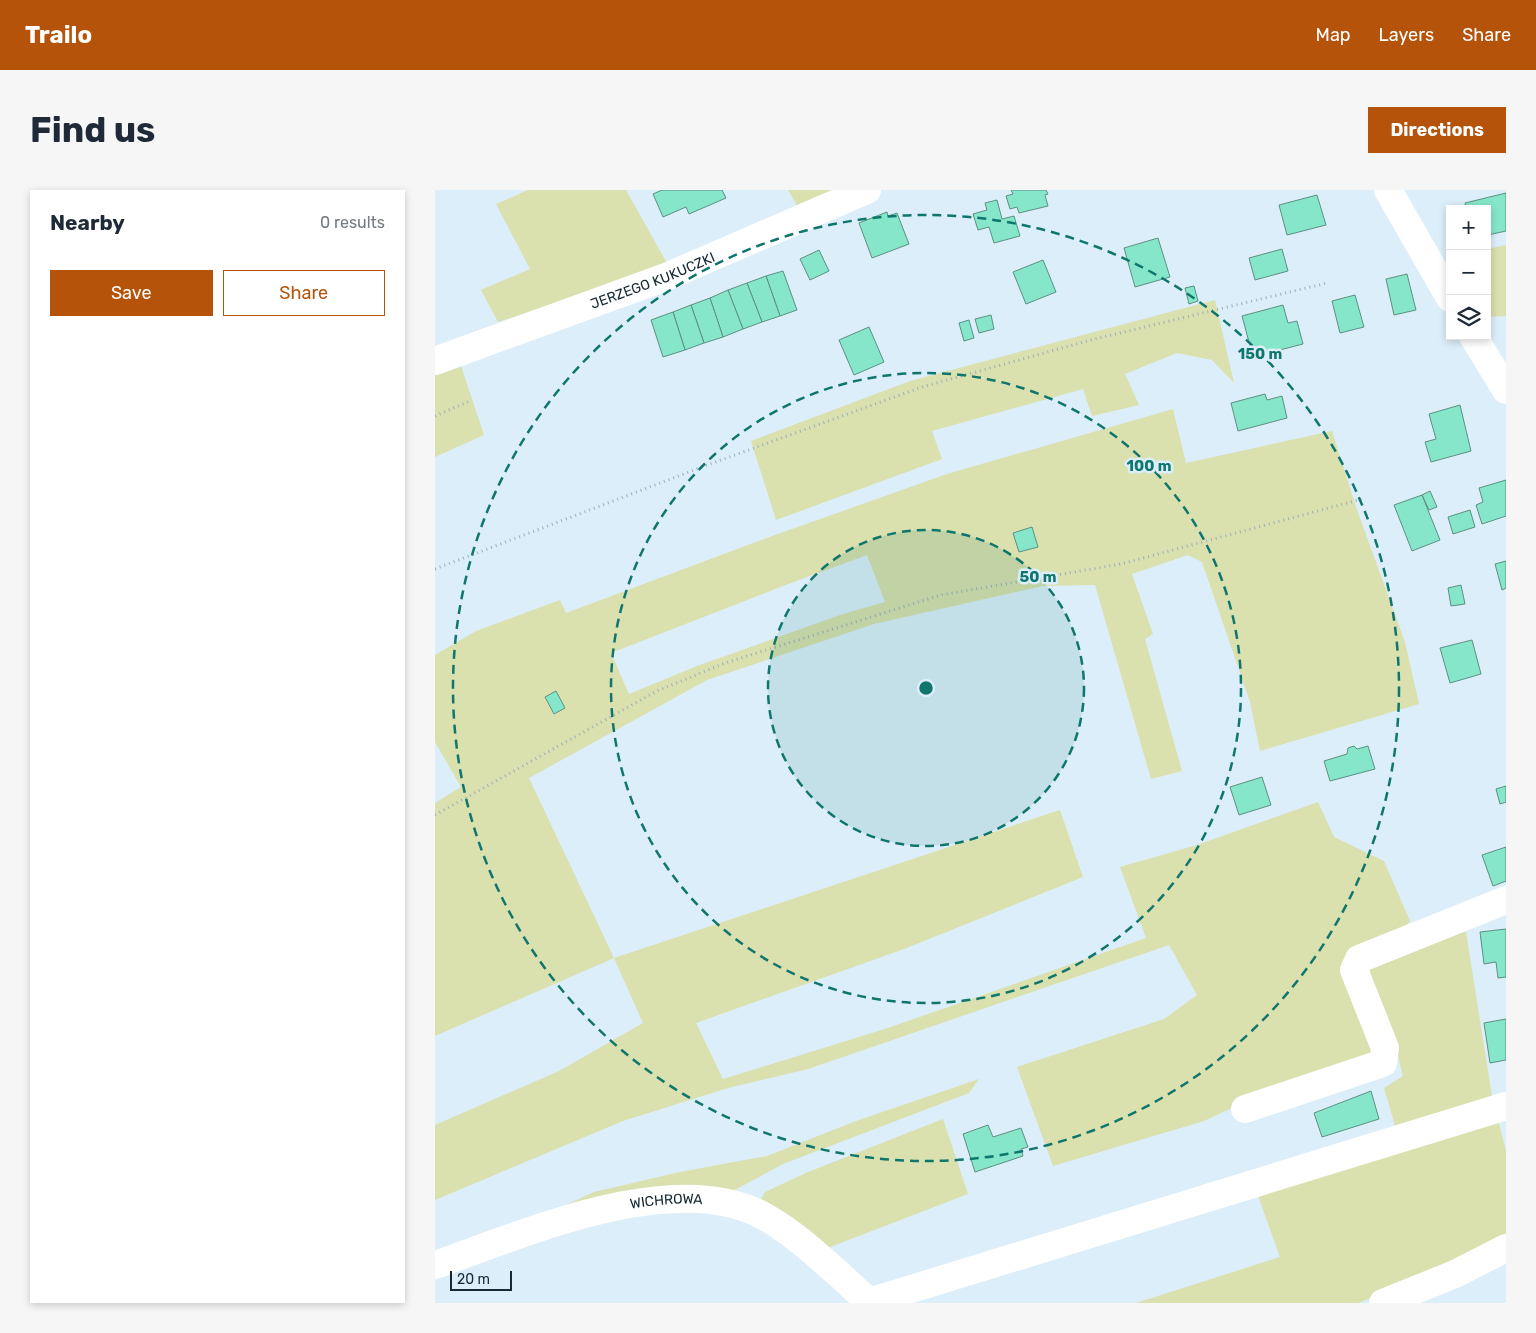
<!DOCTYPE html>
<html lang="en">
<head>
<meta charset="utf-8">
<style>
  body { margin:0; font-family:Rubik,sans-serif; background:#f6f6f7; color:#1f2937 }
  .controls { position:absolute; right:15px; top:15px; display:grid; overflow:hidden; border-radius:0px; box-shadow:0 2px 8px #0003 }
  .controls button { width:45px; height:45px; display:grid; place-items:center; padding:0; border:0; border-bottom:1px solid #e0e1e3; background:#fff; color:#1f2937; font:25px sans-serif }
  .scale { position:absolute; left:15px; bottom:12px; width:62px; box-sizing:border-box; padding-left:5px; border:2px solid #162832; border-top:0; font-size:14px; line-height:18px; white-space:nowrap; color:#162832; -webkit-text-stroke:4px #dceef9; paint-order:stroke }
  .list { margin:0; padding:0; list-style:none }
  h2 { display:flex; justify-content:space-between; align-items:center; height:65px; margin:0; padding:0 20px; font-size:21px }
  h2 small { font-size:16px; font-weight:400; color:#747a83 }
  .actions { display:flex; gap:10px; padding:15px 20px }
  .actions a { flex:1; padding:11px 0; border:1px solid #b45309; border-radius:0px; text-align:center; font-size:18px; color:#b45309 }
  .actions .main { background:#b45309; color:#fff }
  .icon { flex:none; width:28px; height:28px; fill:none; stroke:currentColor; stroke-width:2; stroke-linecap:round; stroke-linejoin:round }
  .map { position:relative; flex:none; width:1071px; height:1113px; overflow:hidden; border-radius:0px }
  header { display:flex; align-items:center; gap:30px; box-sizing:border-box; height:70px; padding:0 25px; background:#b45309; color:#fff }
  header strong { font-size:24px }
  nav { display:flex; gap:28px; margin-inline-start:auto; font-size:18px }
  .intro { display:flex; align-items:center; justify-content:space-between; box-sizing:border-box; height:120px; padding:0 30px }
  h1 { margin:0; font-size:35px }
  .button { padding:12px 22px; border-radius:0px; background:#b45309; color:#fff; font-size:18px; font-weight:700 }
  main { display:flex; gap:30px; padding:0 30px }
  aside { flex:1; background:#fff; border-radius:0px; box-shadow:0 2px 8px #0003 }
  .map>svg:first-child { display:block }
  .green { fill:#dae0ae; fill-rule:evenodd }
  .building { fill:#85e6ca; stroke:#5d9081 }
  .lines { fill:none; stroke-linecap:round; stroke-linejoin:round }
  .path { stroke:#9eb0bb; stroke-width:3; stroke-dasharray:1 4; stroke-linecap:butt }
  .minor { stroke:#fff; stroke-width:28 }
  .ring { fill:none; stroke:#0f766e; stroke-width:2.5; stroke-dasharray:9 6 }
  .labels { text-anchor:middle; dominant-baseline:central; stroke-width:5; stroke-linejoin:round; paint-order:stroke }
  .street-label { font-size:14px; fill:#162832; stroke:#dceef9 }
  .centre { fill:#0f766e; stroke:#dceef9; stroke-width:2.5 }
  .ring-label { font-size:15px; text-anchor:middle; font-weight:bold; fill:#0f766e; stroke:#dceef9; stroke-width:5; stroke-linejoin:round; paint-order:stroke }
</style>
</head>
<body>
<header>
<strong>Trailo</strong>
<nav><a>Map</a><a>Layers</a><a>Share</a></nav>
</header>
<div class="intro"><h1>Find us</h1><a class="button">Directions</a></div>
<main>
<aside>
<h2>Nearby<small>0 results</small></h2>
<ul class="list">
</ul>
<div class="actions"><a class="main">Save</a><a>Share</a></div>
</aside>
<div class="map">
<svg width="1071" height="1113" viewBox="0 0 1071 1113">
  <rect width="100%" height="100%" fill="#dceef9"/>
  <g class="green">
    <polygon points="93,0 191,0 233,75 63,132 46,100 95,79 61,14"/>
    <polygon points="353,0 402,0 364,19"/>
    <polygon points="1071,55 1071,126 1052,127 1052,59"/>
    <polygon points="780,110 799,193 777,170 742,163 690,184 704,215 657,226 648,199 497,241 507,269 341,330 316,251 475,191"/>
    <polygon points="24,170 49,245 0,267 0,180"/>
    <path d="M738,219L751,273L897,241L921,317L970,452L984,514L825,561L815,512L767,372L753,365L697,384L718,444L710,449L747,581L716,589L660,395L608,396L439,434L272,490L94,588L179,768L625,620L648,687L469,759L261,833L288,889L453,838L711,748L685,677L762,655L883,612L899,647L949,671L975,731L964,745L916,760L939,864L801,916L769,931L618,976L582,877L729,829L762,805L734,755L373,879L293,898L188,931L0,1010V935L124,881L208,833L179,768L0,846V613L26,597L0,552V465L41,441L125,410L131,423L340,345L512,284ZM432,365L450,412L408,424L262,476L194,504L176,463L348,396Z"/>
    <polygon points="1030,736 1057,906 961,939 949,898 968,886 958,846 934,791 936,769"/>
    <polygon points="544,889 534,903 348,974 296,1002 118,1021 159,1002 245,982 332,966 421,931"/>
    <polygon points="1062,926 1071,961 1071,1049 1025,1074 923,1113 701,1113 845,1067 822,1003"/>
    <polygon points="508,929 533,1004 390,1059 323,1015 330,1002 373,982"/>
  </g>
  <g class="building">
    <polygon points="227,0 287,0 291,8 254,24 251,17 228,27 218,4"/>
    <polygon points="576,0 611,0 613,4 610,5 613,16 584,23 582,17 575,19 571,6 578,4"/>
    <polygon points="1071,3 1071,41 1053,45 1052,19 1031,19 1030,13"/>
    <polygon points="882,5 891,35 852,45 844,15"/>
    <polygon points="562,10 567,29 579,26 585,46 559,53 554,37 543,40 538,24 552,20 550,13"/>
    <polygon points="452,22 453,26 462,23 474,54 437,68 424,33"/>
    <polygon points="723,48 735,87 700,97 689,58"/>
    <polygon points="847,59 853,81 820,90 814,68"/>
    <polygon points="384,60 394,81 375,90 365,69"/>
    <polygon points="608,70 621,102 591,114 578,82"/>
    <polygon points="348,81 362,120 345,126 331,86"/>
    <polygon points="972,84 981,120 959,125 951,89"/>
    <polygon points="331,86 345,126 327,132 312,93"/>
    <polygon points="312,93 327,132 308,139 293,100"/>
    <polygon points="759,96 763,111 754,114 750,98"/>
    <polygon points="293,100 308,139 288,147 275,108"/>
    <polygon points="920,105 929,137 905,143 897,111"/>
    <polygon points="275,108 288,147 269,153 256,115"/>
    <polygon points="256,115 269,153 250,160 238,122"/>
    <polygon points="848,115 853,133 862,131 868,154 818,167 807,126"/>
    <polygon points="238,122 250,160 228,167 216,130"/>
    <polygon points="556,125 559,139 544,143 540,129"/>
    <polygon points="534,130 539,148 529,151 524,133"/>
    <polygon points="434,137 449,172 419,185 404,150"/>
    <polygon points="830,204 832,210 847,206 852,228 803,241 796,213"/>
    <polygon points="1025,215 1036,261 996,272 990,252 1001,249 994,224"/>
    <polygon points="1071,290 1071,326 1047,334 1041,315 1048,312 1044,298"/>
    <polygon points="995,301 1002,317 994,320 987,305"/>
    <polygon points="987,305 1005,350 977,361 959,315"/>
    <polygon points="1035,320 1040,337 1018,344 1013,327"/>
    <polygon points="597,337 603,357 584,362 578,343"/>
    <polygon points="1071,371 1071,398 1067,400 1060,374"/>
    <polygon points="1026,395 1030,414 1016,416 1013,398"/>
    <polygon points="1037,450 1046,484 1015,493 1005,458"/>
    <polygon points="121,501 130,518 119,524 110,507"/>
    <polygon points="919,556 922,559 933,556 940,579 895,591 889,571 912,564 913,558"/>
    <polygon points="827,587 836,615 804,625 795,597"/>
    <polygon points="1071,596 1071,612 1065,614 1061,599"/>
    <polygon points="1071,657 1071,691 1058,696 1047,665"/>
    <polygon points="1071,739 1071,787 1063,788 1061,772 1049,774 1045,742"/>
    <polygon points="1071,829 1071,870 1055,873 1049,833"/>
    <polygon points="936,901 944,929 887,947 879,923"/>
    <polygon points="553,935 558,947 586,938 593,957 586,959 588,966 540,982 528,944"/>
  </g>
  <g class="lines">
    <g class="path">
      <polyline points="0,226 35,211"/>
      <polyline points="0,379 275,274 487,197 656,150 892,93"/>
      <polyline points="0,625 222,501 290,473 506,405 686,374 927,309"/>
    </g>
    <g class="minor">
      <polyline points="953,0 1015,108"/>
      <polyline points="1038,146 1071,200"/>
      <path id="s1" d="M0,171L231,87L432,0"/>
      <polyline points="810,919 948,873 950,858 919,780 924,769 1071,710"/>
      <path id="s2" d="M0,1075C89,1044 243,975 332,1028C360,1044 383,1066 407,1087C416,1095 427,1108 439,1113"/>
      <polyline points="431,1113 1071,916"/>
      <polyline points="948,1113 1020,1084 1071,1058"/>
    </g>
  </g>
  <circle cx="491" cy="498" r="158" fill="#0f766e" fill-opacity=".12"/>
  <g class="ring">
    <circle cx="491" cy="498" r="158"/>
    <circle cx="491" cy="498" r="315"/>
    <circle cx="491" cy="498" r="473"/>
  </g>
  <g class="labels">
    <g class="street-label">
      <text stroke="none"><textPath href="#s1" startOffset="232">JERZEGO KUKUCZKI</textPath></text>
      <text stroke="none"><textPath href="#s2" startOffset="241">WICHROWA</textPath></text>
    </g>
  </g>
  <circle cx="491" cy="498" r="8" class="centre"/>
  <g class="ring-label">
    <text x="825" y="169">150 m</text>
    <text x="714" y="281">100 m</text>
    <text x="603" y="392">50 m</text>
  </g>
</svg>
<div class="controls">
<button>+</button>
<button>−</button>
<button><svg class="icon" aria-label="layers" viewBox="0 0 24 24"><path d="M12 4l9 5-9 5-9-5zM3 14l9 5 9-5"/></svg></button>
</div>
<div class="scale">20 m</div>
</div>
</main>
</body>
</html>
